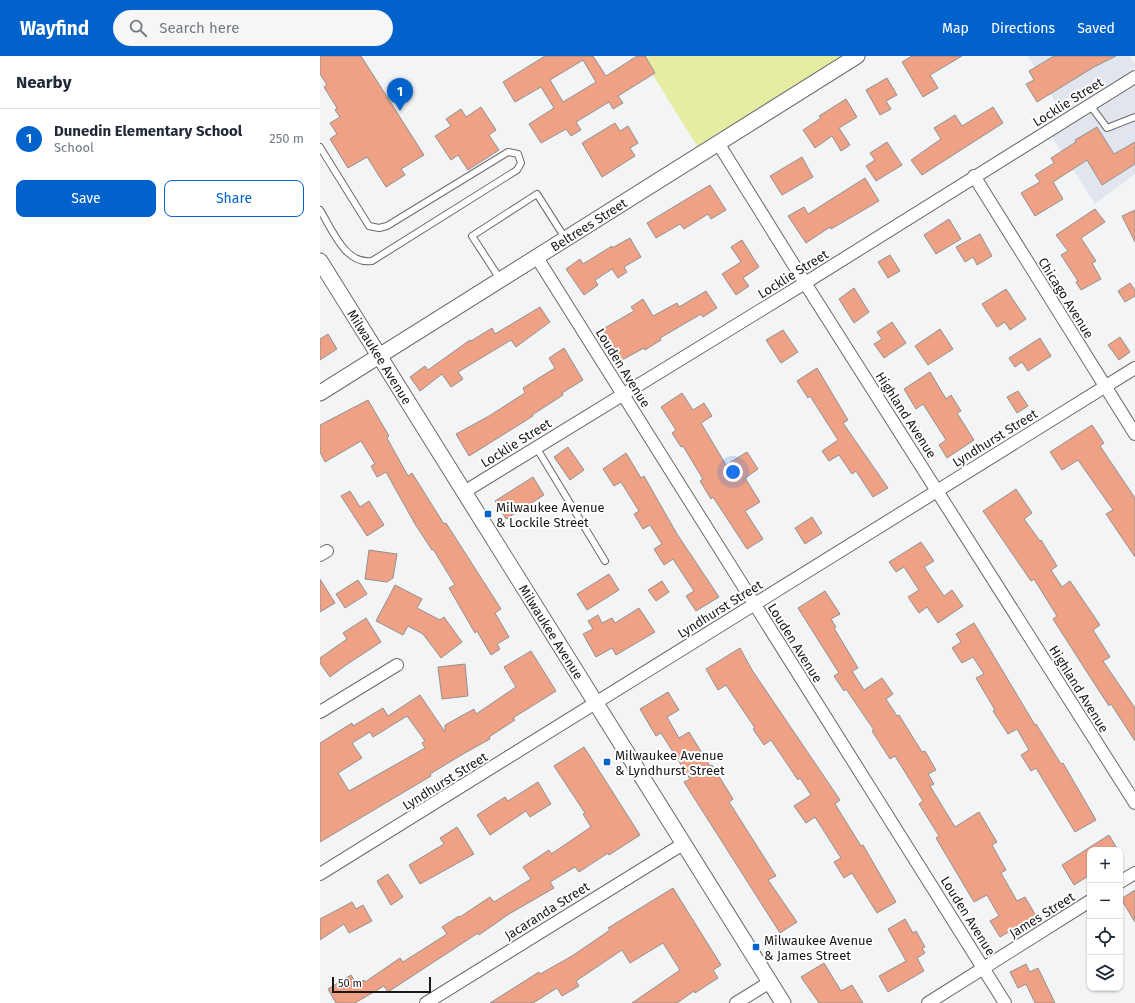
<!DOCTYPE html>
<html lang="en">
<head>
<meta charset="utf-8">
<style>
  body { margin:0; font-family:"Fira Sans",sans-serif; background:#f6f6f7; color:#1f2937 }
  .controls { position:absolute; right:12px; bottom:12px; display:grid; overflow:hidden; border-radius:8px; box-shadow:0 1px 3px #0004 }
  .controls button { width:36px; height:36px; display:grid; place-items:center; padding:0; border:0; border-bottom:1px solid #e0e1e3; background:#fff; color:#1f2937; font:20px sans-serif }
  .scale { position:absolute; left:12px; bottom:10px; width:99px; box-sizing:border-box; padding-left:4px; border:2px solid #19191a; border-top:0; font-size:11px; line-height:14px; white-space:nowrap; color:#19191a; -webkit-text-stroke:3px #fff; paint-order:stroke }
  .you { position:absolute; left:413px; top:416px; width:14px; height:14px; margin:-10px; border:3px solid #fff; border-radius:50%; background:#1a73e8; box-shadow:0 0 0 6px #1a73e833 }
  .badge { display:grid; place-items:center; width:26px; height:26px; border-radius:50%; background:#0062ca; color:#fff; font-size:13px; font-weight:700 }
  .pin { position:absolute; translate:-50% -33px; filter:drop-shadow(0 1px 2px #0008) }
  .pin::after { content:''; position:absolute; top:21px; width:14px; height:12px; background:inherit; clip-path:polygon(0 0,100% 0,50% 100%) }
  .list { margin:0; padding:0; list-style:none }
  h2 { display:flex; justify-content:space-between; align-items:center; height:52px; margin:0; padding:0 16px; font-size:17px }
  h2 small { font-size:13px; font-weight:400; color:#747a83 }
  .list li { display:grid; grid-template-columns:26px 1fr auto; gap:12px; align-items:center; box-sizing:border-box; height:60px; padding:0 16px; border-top:1px solid #e0e1e3 }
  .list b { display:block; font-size:15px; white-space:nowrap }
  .list p { margin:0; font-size:13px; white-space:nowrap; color:#747a83 }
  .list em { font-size:13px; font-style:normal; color:#747a83 }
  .actions { display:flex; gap:8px; padding:12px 16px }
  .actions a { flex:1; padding:9px 0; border:1px solid #0062ca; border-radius:8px; text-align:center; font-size:14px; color:#0062ca }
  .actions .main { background:#0062ca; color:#fff }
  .icon { flex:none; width:22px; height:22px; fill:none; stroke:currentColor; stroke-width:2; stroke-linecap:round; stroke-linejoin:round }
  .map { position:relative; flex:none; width:815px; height:947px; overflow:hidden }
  header { display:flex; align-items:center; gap:24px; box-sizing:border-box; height:56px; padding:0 20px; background:#0062ca; color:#fff }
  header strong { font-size:19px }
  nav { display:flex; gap:22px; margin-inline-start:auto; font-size:14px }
  .search { width:280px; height:36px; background:#f6f6f7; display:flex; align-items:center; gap:10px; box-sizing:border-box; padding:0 14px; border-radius:22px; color:#747a83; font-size:15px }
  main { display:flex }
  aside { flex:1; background:#fff }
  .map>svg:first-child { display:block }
  .built { fill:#e1e6ee }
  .green { fill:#e6eca2 }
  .building { fill:#eea184; stroke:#939191; fill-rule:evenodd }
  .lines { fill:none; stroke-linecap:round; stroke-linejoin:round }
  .service-casing { stroke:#696a6b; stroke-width:8 }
  .minor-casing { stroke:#696a6b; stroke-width:14 }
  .tertiary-casing { stroke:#696a6b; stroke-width:17 }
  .service { stroke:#fff; stroke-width:6 }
  .minor { stroke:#fff; stroke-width:12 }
  .tertiary { stroke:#fff; stroke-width:15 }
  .poi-dot { fill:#0062ca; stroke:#fff; stroke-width:1.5 }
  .labels { text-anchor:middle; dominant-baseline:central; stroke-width:4; stroke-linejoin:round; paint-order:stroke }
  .street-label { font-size:13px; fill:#19191a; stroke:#fff }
  .poi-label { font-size:13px; fill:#19191a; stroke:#fff; text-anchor:start }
</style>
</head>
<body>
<header>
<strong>Wayfind</strong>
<div class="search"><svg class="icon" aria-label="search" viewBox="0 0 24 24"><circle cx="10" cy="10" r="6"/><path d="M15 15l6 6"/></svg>Search here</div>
<nav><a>Map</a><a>Directions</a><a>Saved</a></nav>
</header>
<main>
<aside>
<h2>Nearby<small></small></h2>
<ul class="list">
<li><span class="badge">1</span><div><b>Dunedin Elementary School</b><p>School</p></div><em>250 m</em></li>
</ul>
<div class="actions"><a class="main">Save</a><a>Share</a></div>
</aside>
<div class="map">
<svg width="815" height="947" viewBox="0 0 815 947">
  <rect width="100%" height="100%" fill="#f3f4f6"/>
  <g class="built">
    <polygon points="708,0 810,0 815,8 815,12 742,57"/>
    <polygon points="815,30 815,118 775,148 732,81"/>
  </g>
  <polygon class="green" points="321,0 523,0 377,90"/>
  <g class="building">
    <polygon points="0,0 41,0 104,99 81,113 85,119 66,131 47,101 28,112 10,83 17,78 10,67 20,61 15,54 17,52 4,31 7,29 0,18"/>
    <path d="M225,0H273L286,20L317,0H325L335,17L298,40L303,47L293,53L289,46L256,66L261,74L251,80L246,73L221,87L209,68L234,52L221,31L195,46L183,26ZM263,4L276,26L243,46L230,24Z"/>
    <polygon points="592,0 642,0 610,19 618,32 603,41 582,6"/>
    <polygon points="734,0 796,0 774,11 717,46 706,28 714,24 709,15"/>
    <polygon points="567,22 577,39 566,45 571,53 560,59 546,34"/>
    <polygon points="526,43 537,61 519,72 530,89 521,95 512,80 495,92 483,74 501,62 499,60"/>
    <polygon points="161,51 176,74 169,79 179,94 148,114 138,99 131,104 115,80 131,70 126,63 141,53 146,61"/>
    <polygon points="673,51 683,67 602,119 591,104 621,83 614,72 635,59 642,70"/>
    <polygon points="295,67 300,75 308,70 318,87 310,92 315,100 282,121 262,87"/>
    <polygon points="777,71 794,98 815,86 815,108 782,129 767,104 733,126 743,143 715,160 701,137 720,126 715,119 734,107 731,102 756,86 755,84"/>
    <polygon points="567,86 582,109 556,125 546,110 555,104 550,97"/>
    <polygon points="482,101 493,121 462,139 450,120"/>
    <polygon points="545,122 559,145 511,173 510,171 486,187 468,160 484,151 488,158"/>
    <polygon points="390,129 406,154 391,163 388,158 364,173 360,168 336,182 327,167"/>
    <polygon points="775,153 785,166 761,182 776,205 772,207 781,223 761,234 756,226 758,225 741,199 748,195 736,179"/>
    <polygon points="815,154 815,186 802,160"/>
    <polygon points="629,163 641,183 616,198 604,179"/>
    <polygon points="660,178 672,200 657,209 653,201 645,206 636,191"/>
    <polygon points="310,182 321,201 304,211 307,216 298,222 292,213 275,224 278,229 264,239 246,213 260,203 263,208 292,190 292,192"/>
    <polygon points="422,184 439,211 423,222 429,230 416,239 402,218 421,206 411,191"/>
    <polygon points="570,199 580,215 568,222 558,206"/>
    <polygon points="810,227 815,234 815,240 805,246 798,235"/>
    <polygon points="534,232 549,256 534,267 519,243"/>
    <polygon points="686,233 706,263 690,274 685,266 677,271 662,248"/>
    <polygon points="386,235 397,252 383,261 381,258 340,282 341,284 325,294 324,292 302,304 283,273 314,255 311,251 323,243 333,260 357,247 359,251"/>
    <polygon points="220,251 230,266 196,291 191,284 138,316 143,323 131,331 122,318 100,335 90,321 105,310 108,314 150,284 151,285 172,272 175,278"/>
    <polygon points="572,266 586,287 564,302 554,288 562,283 557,276"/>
    <polygon points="620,273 633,293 608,309 595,290"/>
    <polygon points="463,274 478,296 461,307 446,284"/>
    <polygon points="8,278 17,293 0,304 0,283"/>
    <polygon points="800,281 810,296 799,304 788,289"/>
    <polygon points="720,282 731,300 708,315 702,306 695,311 689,302"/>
    <polygon points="244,292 263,324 242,337 243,339 212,359 213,360 149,400 136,378 169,360 205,337 203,332 235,312 229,302"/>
    <polygon points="497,312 528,364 523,367 568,432 553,441 536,415 532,418 519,399 509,405 502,395 518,384 490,340 488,342 477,325"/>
    <polygon points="610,316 626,343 631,339 641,355 637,357 654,384 627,402 619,389 626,384 603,348 596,353 584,333"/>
    <polygon points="698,335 708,350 697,357 687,341"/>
    <polygon points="362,337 373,354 384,347 392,360 381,367 406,409 427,396 438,413 425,422 440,446 425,455 443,483 427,493 393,441 391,443 380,425 383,423 363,390 361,391 352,377 356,374 341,351"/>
    <polygon points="48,344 69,380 67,382 88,420 92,417 124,468 126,467 181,553 175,557 189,581 177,588 180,593 171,599 157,575 155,577 129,532 135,529 113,493 112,494 95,468 66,416 57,421 51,410 55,408 41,385 5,406 0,396 0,369"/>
    <polygon points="772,369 784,387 780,390 815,442 815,501 786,458 793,454 758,404 742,414 730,396"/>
    <polygon points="248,391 264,414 250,424 234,401"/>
    <polygon points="306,397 321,422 324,420 357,478 399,541 376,555 366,540 374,535 353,503 344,509 334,493 342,488 330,469 323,473 314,458 319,455 301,426 294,430 283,413"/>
    <polygon points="213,421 224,439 186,463 175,445"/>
    <polygon points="696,433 712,457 704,463 720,485 721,484 737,510 731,514 742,531 750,525 780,569 773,574 790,601 783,605 815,652 815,685 791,648 789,650 774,627 733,563 737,560 714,523 711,525 663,455"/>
    <polygon points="30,435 40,451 49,445 64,469 47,480 21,440"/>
    <polygon points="492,461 502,477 485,488 475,472"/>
    <polygon points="601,486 614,505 604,511 624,540 632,534 643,550 618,567 607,551 599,557 588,541 599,534 584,511 576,516 569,506"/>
    <polygon points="49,494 77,498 73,522 67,526 45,523"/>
    <polygon points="289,518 299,534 267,554 257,538"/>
    <polygon points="0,523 15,547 0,556"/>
    <polygon points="38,524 47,538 25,552 16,538"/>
    <polygon points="342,525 349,536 336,545 328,534"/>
    <polygon points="75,529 102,543 97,552 120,564 124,561 142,586 121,602 103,578 88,570 83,579 56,565"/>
    <polygon points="505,535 520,558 511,563 516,571 514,572 538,612 532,615 544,634 562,622 573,638 566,643 577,660 579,659 602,696 605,695 616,714 608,718 614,728 610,730 635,771 659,756 677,786 672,789 686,814 681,817 697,845 705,841 716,860 680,881 670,865 679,860 667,839 654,846 616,782 619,780 599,748 603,745 575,700 570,703 552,675 554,674 526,633 524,635 514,620 519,617 478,552"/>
    <polygon points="319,552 335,576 296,599 292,592 276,601 263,578 273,573 268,565 278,559 282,567 292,562 295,567"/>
    <polygon points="46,562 61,586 26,609 10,621 0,607 0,602 27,583 23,577"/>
    <polygon points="654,567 715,669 716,668 741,708 743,707 776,764 755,776 716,712 711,715 701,699 709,694 697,673 688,678 673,655 675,654 656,622 664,618 653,601 642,607 632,592 641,586 636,578"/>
    <polygon points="420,592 432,614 520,744 515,748 541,790 543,789 576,846 557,857 532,817 524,822 514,806 521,802 495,761 486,767 474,750 491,739 480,722 478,724 451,684 444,689 433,673 435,672 406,629 398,634 386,613"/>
    <path d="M211,595L236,635L193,662L195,664L169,681L170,683L143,698L110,718L111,720L0,786V687L32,667L33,670L63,652L68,660L100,639L125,676V669L154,653L156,658L196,631L184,611ZM87,660L105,685L102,687L105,692L29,735L18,717L42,702L32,687L50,676L53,681Z"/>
    <polygon points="145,608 148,640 122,643 118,611"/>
    <polygon points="348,636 359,654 347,661 359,682 369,676 390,710 392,709 413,743 409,746 456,820 448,824 477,866 460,877 364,726 370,723 341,677 336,680 320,653"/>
    <polygon points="264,691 320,779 289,799 288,797 259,816 255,811 230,826 234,832 189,858 159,879 158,877 68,936 64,930 35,947 16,947 8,933 31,919 37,928 44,924 45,926 80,902 83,906 127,878 122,871 139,860 140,861 170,841 174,846 211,823 203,811 229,794 231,798 271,771 263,758 265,757 234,710"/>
    <polygon points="218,726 231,748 210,761 206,755 170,779 157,759 185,741 188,745"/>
    <polygon points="137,771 154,798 100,828 89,809 124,788 120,782"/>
    <polygon points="789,779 798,794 770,794 770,819 754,829 742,809"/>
    <polygon points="68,818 83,841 71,849 57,825"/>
    <polygon points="353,832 401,909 393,914 398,922 375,937 374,935 357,947 312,947 360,914 343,887 310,907 302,894 256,925 259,930 242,940 237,932 213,947 170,947 219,916 220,918 252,900 290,874 288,872"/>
    <polygon points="815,834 815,866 801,843"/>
    <polygon points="32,846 36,853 43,849 52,865 29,877 24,868 0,884 0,863"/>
    <polygon points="585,863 593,877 596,875 605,891 602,892 605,897 597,902 604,915 568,936 559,920 586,905 568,873"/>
    <polygon points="504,907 521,935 532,929 543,947 499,947 481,921"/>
    <polygon points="706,908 710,916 718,912 735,947 715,947 706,928 698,932 690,916"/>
  </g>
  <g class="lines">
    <defs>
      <g id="service">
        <polyline points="770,49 787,72 815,61"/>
        <path d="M0,91L49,170L59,172L67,170L188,96L198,98L201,107L197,114L52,205C25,209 12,173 0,154"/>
        <polyline points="180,223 152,180 217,138 245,182"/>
        <polyline points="216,391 285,505"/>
      </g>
      <g id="minor">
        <polyline points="398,87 485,227 815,747"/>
        <polyline points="654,120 815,378"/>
        <polyline points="216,200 685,947"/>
        <polyline points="144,436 485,227 815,21"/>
        <polyline points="0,499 7,495"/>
        <polyline points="0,656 77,609"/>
        <polyline points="0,818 815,312"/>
        <polyline points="800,826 815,817"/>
        <polyline points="106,947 363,788"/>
        <polyline points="416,947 450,926"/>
        <polyline points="608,947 770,845"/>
      </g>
      <g id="tertiary">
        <path id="s1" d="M0,205L463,947"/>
        <path id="s2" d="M0,337L537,0"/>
      </g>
    </defs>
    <use href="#service" class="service-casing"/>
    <use href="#minor" class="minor-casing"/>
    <use href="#tertiary" class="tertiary-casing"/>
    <use href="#service" class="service"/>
    <use href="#minor" class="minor"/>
    <use href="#tertiary" class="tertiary"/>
  </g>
  <g class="poi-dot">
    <rect x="164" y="454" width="8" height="8" rx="2"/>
    <rect x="283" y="702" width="8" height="8" rx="2"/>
    <rect x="432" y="887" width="8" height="8" rx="2"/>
  </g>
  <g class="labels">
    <g class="street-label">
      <text transform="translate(748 46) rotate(-32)">Locklie Street</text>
      <text stroke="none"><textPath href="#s2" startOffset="317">Beltrees Street</textPath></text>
      <text transform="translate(473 218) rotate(-32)">Locklie Street</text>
      <text transform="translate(746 242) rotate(58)">Chicago Avenue</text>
      <text stroke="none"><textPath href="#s1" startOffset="113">Milwaukee Avenue</textPath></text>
      <text transform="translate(303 312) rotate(58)">Louden Avenue</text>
      <text transform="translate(586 359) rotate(57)">Highland Avenue</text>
      <text transform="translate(675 382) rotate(-32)">Lyndhurst Street</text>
      <text transform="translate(196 387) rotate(-32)">Locklie Street</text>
      <text transform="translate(400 553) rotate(-32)">Lyndhurst Street</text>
      <text stroke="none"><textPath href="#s1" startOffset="437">Milwaukee Avenue</textPath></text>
      <text transform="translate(475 587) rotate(58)">Louden Avenue</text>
      <text transform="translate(759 633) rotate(58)">Highland Avenue</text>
      <text transform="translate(125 725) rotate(-32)">Lyndhurst Street</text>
      <text transform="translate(227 855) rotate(-32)">Jacaranda Street</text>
      <text transform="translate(722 859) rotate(-32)">James Street</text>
      <text transform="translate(648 860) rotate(58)">Louden Avenue</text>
    </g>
    <g class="poi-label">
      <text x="176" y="451">Milwaukee Avenue<tspan x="176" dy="15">&amp; Lockile Street</tspan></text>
      <text x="295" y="699">Milwaukee Avenue<tspan x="295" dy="15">&amp; Lyndhurst Street</tspan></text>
      <text x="444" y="884">Milwaukee Avenue<tspan x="444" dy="15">&amp; James Street</tspan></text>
    </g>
  </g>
</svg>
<div class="controls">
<button>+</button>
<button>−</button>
<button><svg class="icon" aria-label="locate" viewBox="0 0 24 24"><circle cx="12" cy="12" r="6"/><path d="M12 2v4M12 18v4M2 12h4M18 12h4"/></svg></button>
<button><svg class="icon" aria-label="layers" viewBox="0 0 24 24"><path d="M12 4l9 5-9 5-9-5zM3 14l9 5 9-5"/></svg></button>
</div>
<div class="scale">50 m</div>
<div class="you"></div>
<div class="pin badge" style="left:80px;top:55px">1</div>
</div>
</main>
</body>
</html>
